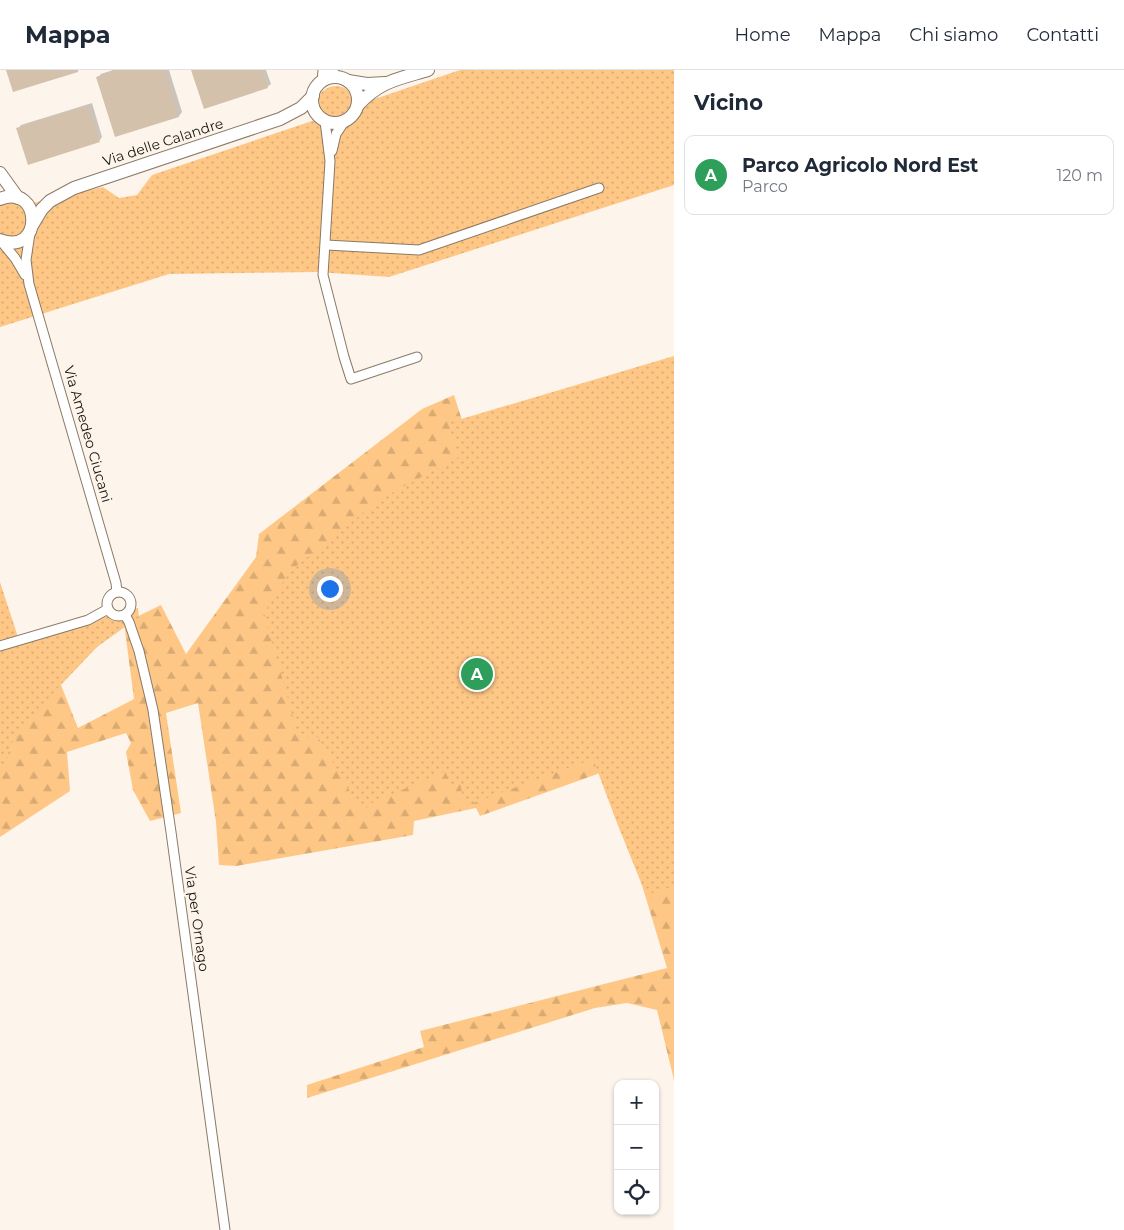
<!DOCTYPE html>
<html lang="it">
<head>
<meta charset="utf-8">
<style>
  body { margin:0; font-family:Montserrat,sans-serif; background:#f6f6f7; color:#1f2937 }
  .controls { position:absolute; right:15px; bottom:15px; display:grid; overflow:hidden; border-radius:10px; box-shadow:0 1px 4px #0004 }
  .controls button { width:45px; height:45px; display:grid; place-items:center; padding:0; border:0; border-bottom:1px solid #e0e1e3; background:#fff; color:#1f2937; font:25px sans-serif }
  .you { position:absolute; left:329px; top:518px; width:18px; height:18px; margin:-12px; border:4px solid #fff; border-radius:50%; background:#1a73e8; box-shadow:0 0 0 8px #1a73e833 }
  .badge { display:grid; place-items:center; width:32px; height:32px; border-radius:50%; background:#ea580c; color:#fff; font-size:16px; font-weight:700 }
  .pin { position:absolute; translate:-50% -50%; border:2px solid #fff; box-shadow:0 1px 5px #0006 }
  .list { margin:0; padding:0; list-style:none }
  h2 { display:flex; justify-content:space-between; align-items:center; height:65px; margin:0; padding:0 20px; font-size:21px }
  h2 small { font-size:16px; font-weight:400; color:#747a83 }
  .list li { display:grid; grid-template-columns:32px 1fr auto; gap:15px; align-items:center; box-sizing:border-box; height:80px; margin:0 10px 10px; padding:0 10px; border:1px solid #e0e1e3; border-radius:10px }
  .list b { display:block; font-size:19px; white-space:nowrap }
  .list p { margin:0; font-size:16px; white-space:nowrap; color:#747a83 }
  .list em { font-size:16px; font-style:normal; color:#747a83 }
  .icon { flex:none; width:28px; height:28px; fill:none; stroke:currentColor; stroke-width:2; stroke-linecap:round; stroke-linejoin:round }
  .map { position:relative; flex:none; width:674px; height:1160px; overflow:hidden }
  header { display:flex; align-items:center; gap:30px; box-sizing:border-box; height:70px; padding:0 25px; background:#fff; border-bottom:1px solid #e0e1e3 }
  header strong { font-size:24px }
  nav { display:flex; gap:28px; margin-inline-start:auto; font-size:18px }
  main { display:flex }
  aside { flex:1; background:#fff }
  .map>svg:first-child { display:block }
  .forest { fill:url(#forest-firs) }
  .park { fill:url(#park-dots) }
  .shadow { fill:#0003 }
  .building { fill:#d4c1ac }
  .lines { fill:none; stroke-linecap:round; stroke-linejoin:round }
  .street-casing { stroke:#8a7965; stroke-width:11 }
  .secondary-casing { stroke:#8a7965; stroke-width:14 }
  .street { stroke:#fff; stroke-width:9 }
  .secondary { stroke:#fff; stroke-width:12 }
  .labels { text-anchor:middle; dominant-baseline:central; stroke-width:4; stroke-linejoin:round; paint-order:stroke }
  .street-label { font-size:14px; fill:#1a140c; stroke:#fdf5ec }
</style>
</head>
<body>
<header>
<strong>Mappa</strong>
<nav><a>Home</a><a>Mappa</a><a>Chi siamo</a><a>Contatti</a></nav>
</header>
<main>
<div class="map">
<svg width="674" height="1160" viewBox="0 0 674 1160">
  <defs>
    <pattern id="forest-firs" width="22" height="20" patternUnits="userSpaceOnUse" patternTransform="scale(1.25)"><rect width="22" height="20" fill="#fec785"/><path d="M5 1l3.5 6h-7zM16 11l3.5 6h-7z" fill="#d9aa72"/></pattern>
    <pattern id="park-dots" width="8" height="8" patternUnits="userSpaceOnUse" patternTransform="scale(1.25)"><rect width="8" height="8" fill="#fec785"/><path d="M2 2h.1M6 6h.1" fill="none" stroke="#d9aa72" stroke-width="1.8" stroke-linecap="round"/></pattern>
  </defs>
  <rect width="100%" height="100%" fill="#fdf5ec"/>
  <polygon class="forest" points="454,325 535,581 674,723 674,1010 657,940 627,933 595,938 307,1028 307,1015 424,977 420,961 667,898 635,792 603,702 480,746 476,738 414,751 413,765 236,796 219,795 216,752 198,633 166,643 181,743 150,751 133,720 126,682 131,673 126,663 67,682 70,721 0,767 0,667 57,605 78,658 134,629 124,553 161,535 186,584 256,487 259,464 422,339"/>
  <g class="park">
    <path d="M460,0H674V115L389,207L318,202L169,204L0,257V136C7,132 12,132 20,136L103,117L119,128L137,125L152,105L327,46C297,18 357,0 351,37Z"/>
    <polygon points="674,286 674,816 646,825 617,753 593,689 465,736 460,713 451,715 445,701 372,733 366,738 360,739 318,667 315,668 298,665 264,543 290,501 380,429 459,387 448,353"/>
    <polygon points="0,512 19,570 138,538 139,548 136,549 97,577 38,639 31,651 12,673 0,706"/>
  </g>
  <g class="shadow">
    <polygon points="113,0 169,0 182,42 179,46 116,66 98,7 101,4"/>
    <polygon points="193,0 266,0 271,14 267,17"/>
    <polygon points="92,33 102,67 99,71 18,59 21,55"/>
  </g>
  <g class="building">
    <polygon points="6,0 78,0 78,2 13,22"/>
    <polygon points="118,0 165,0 179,47 115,67 96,7"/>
    <polygon points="191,0 262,0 268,18 204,39"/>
    <polygon points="88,36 100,72 28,95 16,58"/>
  </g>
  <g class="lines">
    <defs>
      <g id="street">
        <polyline points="331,0 339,8"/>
        <polyline points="322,12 323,0"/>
        <polyline points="325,51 330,91 323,205 344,287 351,309 417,287"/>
        <polyline points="332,81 336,64 344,52"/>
        <polyline points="30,163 26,190 29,214 116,513 117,522"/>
        <polyline points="0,170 15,188 25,205"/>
        <polyline points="326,175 419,180 599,118"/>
        <circle cx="119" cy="534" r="12"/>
        <polyline points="125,545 129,552 139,581 153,640 171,762 225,1160"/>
        <polyline points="0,576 88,550 108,539"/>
      </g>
      <g id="secondary">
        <circle cx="335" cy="30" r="23"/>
        <polyline points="348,11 367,14 385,13"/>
        <path d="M358,35C380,11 398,9 428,0"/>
        <polyline points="0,103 18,128"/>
        <path d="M0,129C42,112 44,187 0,170"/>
        <polyline points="33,154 42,139 50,131 74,118 280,49 301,38 313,26"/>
      </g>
    </defs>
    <use href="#street" class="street-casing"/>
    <use href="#secondary" class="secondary-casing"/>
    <use href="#street" class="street"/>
    <use href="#secondary" class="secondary"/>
  </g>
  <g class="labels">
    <g class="street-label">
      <text transform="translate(163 72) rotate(-18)">Via delle Calandre</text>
      <text transform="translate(88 364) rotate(74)">Via Amedeo Ciucani</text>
      <text transform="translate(197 849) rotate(82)">Via per Ornago</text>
    </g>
  </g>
</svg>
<div class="controls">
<button>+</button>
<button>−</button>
<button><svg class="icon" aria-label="locate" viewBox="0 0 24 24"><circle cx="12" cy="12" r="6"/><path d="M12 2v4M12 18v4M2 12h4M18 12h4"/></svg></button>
</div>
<div class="you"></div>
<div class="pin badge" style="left:477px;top:604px;background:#2e9e5b">A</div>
</div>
<aside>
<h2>Vicino<small></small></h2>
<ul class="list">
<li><span class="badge" style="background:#2e9e5b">A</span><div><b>Parco Agricolo Nord Est</b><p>Parco</p></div><em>120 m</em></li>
</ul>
</aside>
</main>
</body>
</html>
